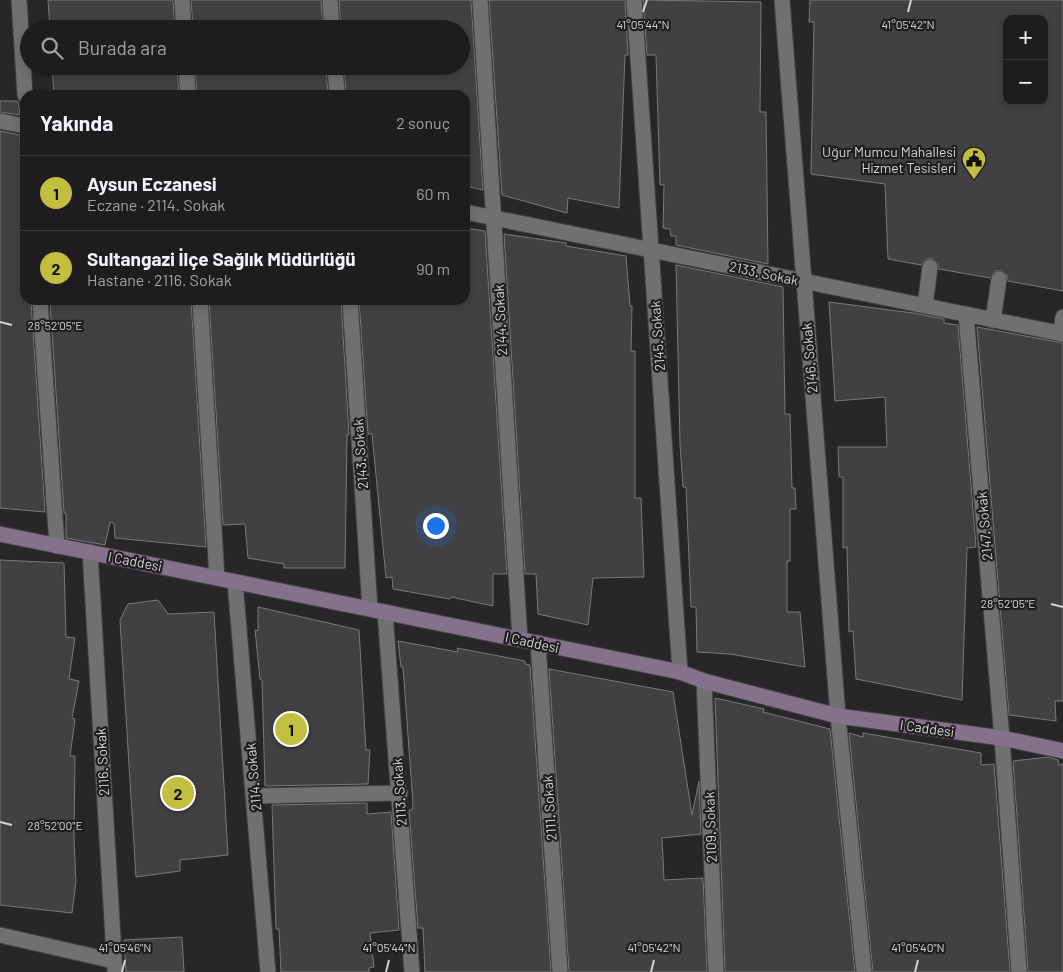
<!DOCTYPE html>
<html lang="tr">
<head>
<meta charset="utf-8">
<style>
  body { margin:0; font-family:Barlow,sans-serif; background:#2b292c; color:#f1f3f6 }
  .controls { position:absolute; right:15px; top:15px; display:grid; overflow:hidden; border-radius:10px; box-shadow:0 2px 8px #0003 }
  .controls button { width:45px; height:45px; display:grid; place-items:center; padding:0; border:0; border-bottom:1px solid #3c3a3d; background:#1e1c1f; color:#f1f3f6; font:25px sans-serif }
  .you { position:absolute; left:435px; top:525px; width:18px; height:18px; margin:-12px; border:4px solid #fff; border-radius:50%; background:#1a73e8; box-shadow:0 0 0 8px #1a73e833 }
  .badge { display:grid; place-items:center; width:32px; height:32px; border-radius:50%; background:#c1be40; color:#111; font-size:16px; font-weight:700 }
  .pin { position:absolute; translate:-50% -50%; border:2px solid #fff; box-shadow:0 1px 5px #0006 }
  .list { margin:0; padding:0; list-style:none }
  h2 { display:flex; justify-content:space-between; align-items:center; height:65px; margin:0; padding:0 20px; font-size:21px }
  h2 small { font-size:16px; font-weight:400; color:#a1a1a4 }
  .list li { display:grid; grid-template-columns:32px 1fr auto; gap:15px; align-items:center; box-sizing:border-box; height:75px; padding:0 20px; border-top:1px solid #3c3a3d }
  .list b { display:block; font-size:19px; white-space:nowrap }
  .list p { margin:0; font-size:16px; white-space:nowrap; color:#a1a1a4 }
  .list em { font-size:16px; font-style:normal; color:#a1a1a4 }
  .icon { flex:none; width:28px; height:28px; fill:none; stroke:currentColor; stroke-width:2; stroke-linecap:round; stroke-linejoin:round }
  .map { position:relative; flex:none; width:1063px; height:972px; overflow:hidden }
  .search { position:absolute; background:#1e1c1f; box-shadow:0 2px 8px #0003; left:20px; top:20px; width:450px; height:55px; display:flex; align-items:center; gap:12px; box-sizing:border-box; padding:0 18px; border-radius:28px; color:#a1a1a4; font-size:19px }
  .panel { position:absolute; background:#1e1c1f; box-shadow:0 2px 8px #0003; left:20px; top:90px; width:450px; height:215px; border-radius:15px }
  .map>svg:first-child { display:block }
  .building { fill:#424042; stroke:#7a787b; fill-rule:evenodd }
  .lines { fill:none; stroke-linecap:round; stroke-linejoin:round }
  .lane-casing { stroke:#434143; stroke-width:17 }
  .street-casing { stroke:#434143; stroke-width:17 }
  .secondary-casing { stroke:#434143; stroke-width:17 }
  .lane { stroke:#716f72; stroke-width:15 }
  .street { stroke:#716f72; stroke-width:15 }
  .secondary { stroke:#84728a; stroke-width:15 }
  .ticks { fill:none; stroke:#d2d1d3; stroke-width:2 }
  .labels { text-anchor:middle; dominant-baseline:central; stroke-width:4.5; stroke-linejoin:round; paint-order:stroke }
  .poi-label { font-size:14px; fill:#d2d1d3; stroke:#1f1d1f; text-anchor:end }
  .street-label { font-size:14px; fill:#d2d1d3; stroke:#1f1d1f }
  .ticks-label { font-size:12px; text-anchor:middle; fill:#d2d1d3; stroke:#1f1d1f; stroke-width:4.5; stroke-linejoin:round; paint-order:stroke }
</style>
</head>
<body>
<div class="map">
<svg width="1063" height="972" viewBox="0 0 1063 972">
  <rect width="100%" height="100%" fill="#282629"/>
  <g class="building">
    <polygon points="48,0 173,0 175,29 50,29"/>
    <polygon points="191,0 321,0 323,29 193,29"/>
    <polygon points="339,0 471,0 483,190 465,186 465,95 346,95 344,66 461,66 461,29 341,29"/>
    <polygon points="489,0 625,0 628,55 625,55 619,208 568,198 567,213 502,195"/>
    <polygon points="643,0 761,2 760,112 766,112 768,264 676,245 676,236 671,236 670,229 663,228 664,185 660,185 656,55 647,55"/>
    <path d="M810,0H1063V291L1008,281L1007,275L1001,270L995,271L990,278L939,269L938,263L932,258L926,259L921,265L888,259L885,184L811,174L814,22H809ZM1007,19H1044V101H1007Z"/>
    <polygon points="52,66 177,66 179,95 54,95"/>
    <polygon points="195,66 326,66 328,95 197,95"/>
    <polygon points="0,101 18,101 20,115 0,112"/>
    <polygon points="0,131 20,135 22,199 25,199 22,239 25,239 25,300 31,301 45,512 0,508"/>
    <polygon points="465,228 485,231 507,574 493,574 493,606 451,597 450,599 393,589 392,577 386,578 372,434 368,434 359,300 465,300"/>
    <polygon points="504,234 566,243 566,246 626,256 630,306 632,306 631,351 635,351 635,498 641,498 644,577 593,578 588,625 538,614 536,574 525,574"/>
    <polygon points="676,265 783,287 785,414 790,414 792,488 795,488 796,509 790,509 790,561 787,561 787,612 800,612 805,667 730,654 697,652 696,607 691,607 686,487 683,487 680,444"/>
    <polygon points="129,300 191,300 206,547 115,538 114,523 110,522 105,545 66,538 66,513 64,513 50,302 129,304"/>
    <polygon points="209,300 341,300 349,435 347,435 345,568 284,568 284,564 248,558 245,524 223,525"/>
    <polygon points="829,302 913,313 944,319 944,323 958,325 976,547 967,548 962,700 856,679 853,631 849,632 847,547 843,548 843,477 839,477 838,447 887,447 885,397 835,401"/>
    <polygon points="977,327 1063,343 1063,701 1055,701 1056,721 1009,715"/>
    <polygon points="0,560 64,563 66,637 75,638 69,679 79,681 72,718 75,719 70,756 75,756 74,839 76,882 72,913 0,905"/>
    <polygon points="158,600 168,614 214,612 228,855 180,860 180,871 136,877 120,620 128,604"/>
    <polygon points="258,607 359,630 366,750 370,750 368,784 265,786 262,680 260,679 255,630 258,631"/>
    <polygon points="398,641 458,652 457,648 525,661 525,664 530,665 551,972 425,972 423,928 418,928 409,810 412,810 413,804 403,667 401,667"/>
    <polygon points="549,669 673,692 692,815 699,781 701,834 662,838 664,880 703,878 707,972 569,972"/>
    <polygon points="715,698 764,709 763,712 830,729 855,972 725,972"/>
    <polygon points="849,733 863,737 863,733 981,753 981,765 994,764 1010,972 873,972"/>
    <polygon points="1048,757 1058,760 1059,765 1063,764 1063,972 1028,972 1013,761"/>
    <polygon points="367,803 367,814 391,812 399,930 370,933 374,967 369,968 369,972 281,972 279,929 276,929 272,805"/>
    <polygon points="182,937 184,972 126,972 124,940"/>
  </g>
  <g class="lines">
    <defs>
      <g id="lane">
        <polyline points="925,306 930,267"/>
        <polyline points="993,320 999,279"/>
        <polyline points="1061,334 1063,317"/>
      </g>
      <g id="street">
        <polyline points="19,0 25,95"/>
        <polyline points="182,0 184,29"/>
        <polyline points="330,0 332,29"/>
        <polyline points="480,0 520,639"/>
        <polyline points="634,0 680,672"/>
        <polyline points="782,0 838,716 864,972"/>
        <polyline points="186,66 188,95"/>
        <polyline points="335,66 337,95"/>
        <polyline points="0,121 25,126"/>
        <polyline points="465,212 1063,334"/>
        <polyline points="40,300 57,546"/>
        <polyline points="200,300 217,578"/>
        <polyline points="350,300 370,609"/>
        <polyline points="966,314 1002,738 1019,972"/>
        <polyline points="90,552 115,972"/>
        <polyline points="235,582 268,972"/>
        <polyline points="385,612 412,972"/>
        <polyline points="538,643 560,972"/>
        <polyline points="704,681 716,972"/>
        <polyline points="255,796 400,793"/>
        <polyline points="0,935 114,961"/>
      </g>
      <polyline id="secondary" points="0,534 680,672 704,681 838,716 1002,738 1063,751"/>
    </defs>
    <use href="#lane" class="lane-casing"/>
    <use href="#street" class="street-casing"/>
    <use href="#secondary" class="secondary-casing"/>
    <use href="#lane" class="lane"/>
    <use href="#street" class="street"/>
    <use href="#secondary" class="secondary"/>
  </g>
  <path class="ticks" d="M643,12L647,0M908,12L911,0M0,322L12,325M1051,604L1063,607M0,822L12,825M122,972L125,960M386,972L389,960M651,972L654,960M915,972L918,960"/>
  <defs>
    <symbol id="civic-pin" viewBox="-11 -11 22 30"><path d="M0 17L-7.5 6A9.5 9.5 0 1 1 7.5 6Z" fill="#c1be40" stroke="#1f1d1f"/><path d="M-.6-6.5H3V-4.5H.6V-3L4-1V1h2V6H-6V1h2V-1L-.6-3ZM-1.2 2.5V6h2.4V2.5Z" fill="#111"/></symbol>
  </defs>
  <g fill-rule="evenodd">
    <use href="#civic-pin" x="960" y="145" width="28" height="38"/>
  </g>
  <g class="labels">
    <g class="poi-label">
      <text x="956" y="151">Uğur Mumcu Mahallesi<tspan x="956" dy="16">Hizmet Tesisleri</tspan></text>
    </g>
    <g class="street-label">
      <text transform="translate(764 273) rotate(12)">2133. Sokak</text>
      <text transform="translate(500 320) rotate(-93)">2144. Sokak</text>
      <text transform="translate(657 336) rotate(-94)">2145. Sokak</text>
      <text transform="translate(809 358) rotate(-95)">2146. Sokak</text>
      <text transform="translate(360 454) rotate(-94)">2143. Sokak</text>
      <text transform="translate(984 526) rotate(-95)">2147. Sokak</text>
      <text transform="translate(135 561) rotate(11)">I Caddesi</text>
      <text transform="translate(532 642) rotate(12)">I Caddesi</text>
      <text transform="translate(927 728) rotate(8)">I Caddesi</text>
      <text transform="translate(102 762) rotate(-93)">2116. Sokak</text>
      <text transform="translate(253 777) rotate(-95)">2114. Sokak</text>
      <text transform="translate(399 792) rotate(-94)">2113. Sokak</text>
      <text transform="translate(549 808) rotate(-94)">2111. Sokak</text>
      <text transform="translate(710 827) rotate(-92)">2109. Sokak</text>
    </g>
  </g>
  <g class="ticks-label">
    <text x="643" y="29">41°05'44"N</text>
    <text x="908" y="29">41°05'42"N</text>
    <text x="55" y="330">28°52'05"E</text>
    <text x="1008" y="608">28°52'05"E</text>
    <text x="55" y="830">28°52'00"E</text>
    <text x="125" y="952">41°05'46"N</text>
    <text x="389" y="952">41°05'44"N</text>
    <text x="654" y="952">41°05'42"N</text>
    <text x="918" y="952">41°05'40"N</text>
  </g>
</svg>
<div class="controls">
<button>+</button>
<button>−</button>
</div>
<div class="you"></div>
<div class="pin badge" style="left:291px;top:729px">1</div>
<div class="pin badge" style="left:178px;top:793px">2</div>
<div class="search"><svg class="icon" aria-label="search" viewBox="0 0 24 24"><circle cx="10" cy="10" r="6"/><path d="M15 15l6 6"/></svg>Burada ara</div>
<section class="panel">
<h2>Yakında<small>2 sonuç</small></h2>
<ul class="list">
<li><span class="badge">1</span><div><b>Aysun Eczanesi</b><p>Eczane · 2114. Sokak</p></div><em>60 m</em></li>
<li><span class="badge">2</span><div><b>Sultangazi İlçe Sağlık Müdürlüğü</b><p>Hastane · 2116. Sokak</p></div><em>90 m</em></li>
</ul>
</section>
</div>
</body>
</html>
